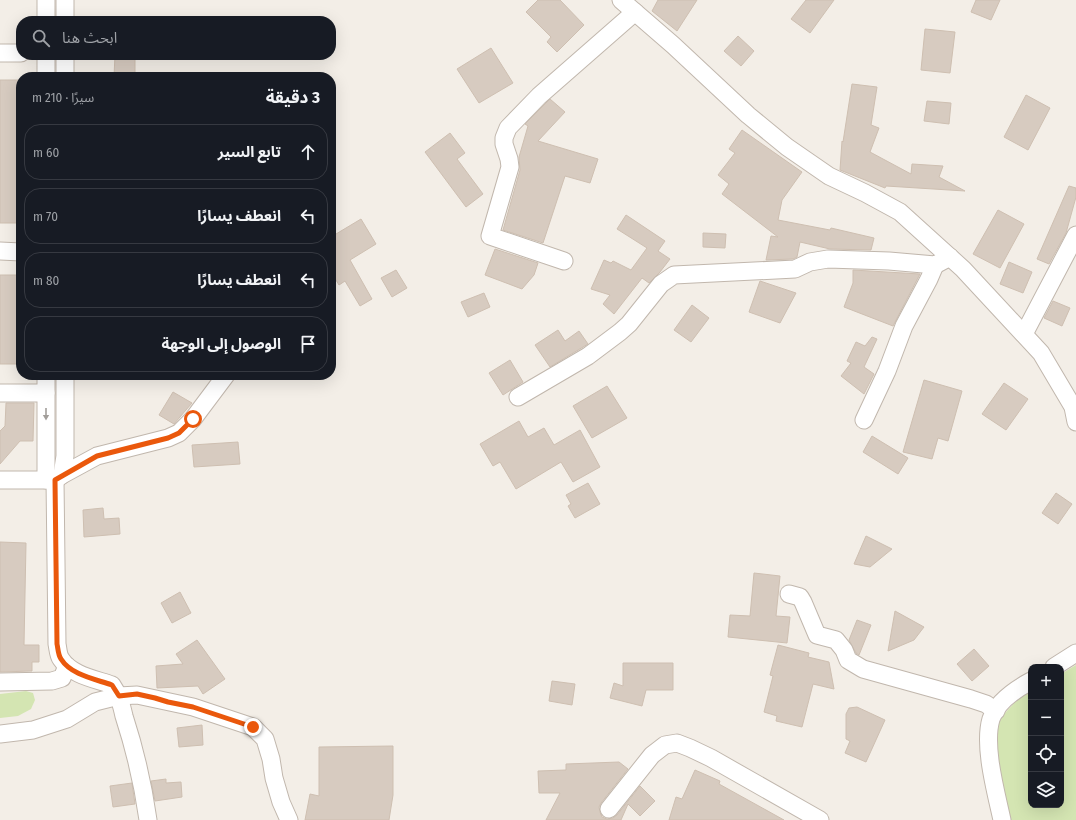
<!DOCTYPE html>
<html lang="ar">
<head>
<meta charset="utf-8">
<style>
  body { margin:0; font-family:"Fira Sans Condensed","Noto Sans Arabic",sans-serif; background:#242831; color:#f1f3f6; direction:rtl }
  .controls { position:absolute; right:12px; bottom:12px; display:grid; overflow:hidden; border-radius:8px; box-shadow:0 4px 16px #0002 }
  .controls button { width:36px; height:36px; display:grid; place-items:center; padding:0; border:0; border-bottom:1px solid #363941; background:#171b24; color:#f1f3f6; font:20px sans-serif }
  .stop { position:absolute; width:12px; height:12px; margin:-9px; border:3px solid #ea580c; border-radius:50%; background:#fff }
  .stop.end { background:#ea580c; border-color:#fff; box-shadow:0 1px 4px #0008 }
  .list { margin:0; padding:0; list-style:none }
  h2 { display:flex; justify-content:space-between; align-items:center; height:52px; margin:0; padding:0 16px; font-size:17px }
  h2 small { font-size:13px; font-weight:400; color:#9ea1a6 }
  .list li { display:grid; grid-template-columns:26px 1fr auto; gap:12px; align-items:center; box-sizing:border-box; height:56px; margin:0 8px 8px; padding:0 8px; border:1px solid #363941; border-radius:16px }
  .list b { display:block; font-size:15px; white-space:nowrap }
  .list em { font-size:13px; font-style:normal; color:#9ea1a6 }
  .icon { flex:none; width:22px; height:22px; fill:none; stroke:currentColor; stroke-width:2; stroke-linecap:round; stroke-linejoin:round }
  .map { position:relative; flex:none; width:1076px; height:820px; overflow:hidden; direction:ltr }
  .search { position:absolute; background:#171b24; box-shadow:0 4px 16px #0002; left:16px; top:16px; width:320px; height:44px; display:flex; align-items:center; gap:10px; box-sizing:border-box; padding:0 14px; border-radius:16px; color:#9ea1a6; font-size:15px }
  .panel { position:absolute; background:#171b24; box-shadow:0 4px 16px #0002; left:16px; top:72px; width:320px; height:308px; border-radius:16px; direction:rtl }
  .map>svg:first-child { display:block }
  .green { fill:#d4e5b2 }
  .building { fill:#d7cbc0; stroke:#cebfb1 }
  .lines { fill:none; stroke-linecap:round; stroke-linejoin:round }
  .street-casing { stroke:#c1b7ad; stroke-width:19 }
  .street { stroke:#fff; stroke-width:17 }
  .oneway { fill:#a29e9a }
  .route { stroke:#ea580c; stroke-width:5 }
</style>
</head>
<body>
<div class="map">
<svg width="1076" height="820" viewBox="0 0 1076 820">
  <rect width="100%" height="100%" fill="#f3eee7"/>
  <g class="green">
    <polygon points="1076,665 1076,820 1009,820 995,745 998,723 1005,713 1018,699 1031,692 1031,805 1061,805 1061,674"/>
    <polygon points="26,691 33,693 35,700 31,709 18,716 0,718 0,694"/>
  </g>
  <g class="building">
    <polygon points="538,0 560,0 584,25 557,52 547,42 551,37 526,12"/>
    <polygon points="658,0 697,0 677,31 652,11"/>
    <polygon points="806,0 834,0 810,33 791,19"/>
    <polygon points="976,0 1000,0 991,20 971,12"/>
    <polygon points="925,29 955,32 950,73 921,70"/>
    <polygon points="738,36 754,51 741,66 724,51"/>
    <polygon points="491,48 513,83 479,103 457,69"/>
    <polygon points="115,55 135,55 135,77 114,77"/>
    <rect x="0" y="80" width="21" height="143"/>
    <polygon points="852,84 877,87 871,125 879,128 870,152 911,174 912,164 943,166 939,177 965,191 886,186 885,188 840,170 842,141 843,142"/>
    <polygon points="1026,95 1050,108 1028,150 1004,137"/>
    <polygon points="550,99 565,112 538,141 598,159 590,183 565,176 543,243 503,230 520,170 519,157 528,126 525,124"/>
    <polygon points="927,101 951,103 949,124 924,121"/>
    <polygon points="742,130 802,172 782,200 778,220 830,230 831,228 874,238 871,250 830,249 800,242 797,257 793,259 766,260 771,236 778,237 722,194 729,184 718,175 735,153 729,149"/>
    <polygon points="450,133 465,153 457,159 483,194 466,207 425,152"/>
    <polygon points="1069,186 1076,188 1076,197 1066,233 1049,264 1037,259"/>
    <polygon points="998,210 1024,224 1000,268 973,254"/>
    <polygon points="626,215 665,241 658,251 670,259 660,272 649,283 642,278 614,314 603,304 610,295 591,289 604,260 611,263 613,261 631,270 647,248 617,229"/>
    <polygon points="361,219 376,244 350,260 372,299 360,306 345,281 339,285 331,272 331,237"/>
    <polygon points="703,233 726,234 725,248 703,247"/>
    <polygon points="495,249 538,263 534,275 522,289 485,275"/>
    <polygon points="1009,262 1032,272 1023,293 1000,284"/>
    <polygon points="396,270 407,288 392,297 381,278"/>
    <polygon points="853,270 920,274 893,326 844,307 853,283"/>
    <rect x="0" y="275" width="21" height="89"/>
    <polygon points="760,281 796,293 780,323 749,312"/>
    <polygon points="484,293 490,307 468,317 461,302"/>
    <polygon points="1053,301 1070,308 1062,326 1044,318"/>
    <polygon points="692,305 709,318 691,342 674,330"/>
    <polygon points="558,330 565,341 579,331 588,344 550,367 535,345"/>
    <polygon points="872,337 877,339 864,367 874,374 864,394 841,376 851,363 847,361 856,342 865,346"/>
    <polygon points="510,360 523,382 503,395 489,373"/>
    <polygon points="924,380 962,391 948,441 938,438 932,459 903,452"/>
    <polygon points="1004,383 1028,399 1006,430 982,414"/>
    <polygon points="607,386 627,418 592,438 573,406"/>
    <polygon points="173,392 192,403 174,424 159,415"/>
    <polygon points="6,403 34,403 33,441 20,441 0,464 0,431 5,426"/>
    <polygon points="519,421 528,437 544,428 554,445 580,430 600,467 573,482 561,462 516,489 500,462 493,466 480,444"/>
    <polygon points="872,436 908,458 898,474 863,452"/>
    <polygon points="238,442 240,464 194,467 192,445"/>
    <polygon points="588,483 600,504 575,518 568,506 571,504 566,495"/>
    <polygon points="1056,493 1072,504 1058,524 1042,513"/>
    <polygon points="103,508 104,519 119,518 120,534 84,537 83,510"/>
    <polygon points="866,536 892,549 870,567 854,564"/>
    <polygon points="0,542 26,543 24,645 39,645 39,662 32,662 32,671 0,672"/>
    <polygon points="754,573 780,576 776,616 790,617 787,643 728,637 730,615 750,616"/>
    <polygon points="180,592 191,613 172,623 161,603"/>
    <polygon points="895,611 924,627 914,640 888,651"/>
    <polygon points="857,620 871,625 859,655 856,653 849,640"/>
    <polygon points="197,640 225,679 203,694 198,686 157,688 156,666 183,664 176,654"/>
    <polygon points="778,645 809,653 808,657 829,662 834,689 813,684 802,727 776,721 777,716 764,712 773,676 770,675"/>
    <polygon points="974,649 989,666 972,681 957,664"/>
    <polygon points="623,663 673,663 673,690 646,690 642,706 610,698 614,683 623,686"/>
    <polygon points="552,681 575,684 572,705 549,701"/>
    <polygon points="857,707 885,720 866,762 845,753 850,741 846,739 846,714 849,708"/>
    <polygon points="202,725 203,745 179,747 177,728"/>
    <polygon points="393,746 393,795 389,820 305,820 310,794 319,796 319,747"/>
    <polygon points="619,762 628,769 601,803 599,807 600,812 602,817 607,819 613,818 617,815 640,786 655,801 640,816 628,804 621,820 546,820 560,793 539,793 538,771 566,770 566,764"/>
    <polygon points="695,770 720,781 719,784 784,820 669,820 676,797 682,799"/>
    <polygon points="166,779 166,783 181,782 182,797 155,801 151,781"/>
    <polygon points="132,783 135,804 113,807 110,786"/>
  </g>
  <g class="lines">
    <defs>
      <g id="street">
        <polyline points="46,0 46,21"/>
        <polyline points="621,0 673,45 748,115 787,147 829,176 865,193 900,212 963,269 1041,353 1073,407 1076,422"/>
        <polyline points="65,21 65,0"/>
        <polyline points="0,53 21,53"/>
        <polyline points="46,55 46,77"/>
        <polyline points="65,77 65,55"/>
        <polyline points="0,251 21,252"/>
        <polyline points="564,261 490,236 510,167 509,159 504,144 504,138 508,128 539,96 635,12"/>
        <polyline points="1024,334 1076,235"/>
        <polyline points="46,375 46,480"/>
        <polyline points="0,393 46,393"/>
        <polyline points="518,397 588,356 620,332 629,324 661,284 674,275 795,269 810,262 828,259 889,261 935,265 950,257"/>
        <polyline points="864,420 887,371 904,326 929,279 935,265"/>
        <polyline points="62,475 65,456 65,375"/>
        <polyline points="0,480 55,480 62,475 97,456 168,438 179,433 193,419 226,375"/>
        <path d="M55,480L57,644C58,648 58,655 61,659C71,675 95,679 112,685C119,695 121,703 124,716C135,750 143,784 148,820"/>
        <polyline points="789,594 800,597 803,602 817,635 836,640 844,650 848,660 863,669 971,699 986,704 996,711"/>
        <polyline points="1054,667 1076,653"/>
        <polyline points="0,682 52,681 62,678 67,666"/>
        <polyline points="0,734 33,730 67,719 95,702 119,696 137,695 193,707 253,727 265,739 271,759 274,778 281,802 289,820"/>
        <polyline points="609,809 652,755 665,745 677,743 690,748 711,758 820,820"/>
        <path d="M1002,820C996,792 983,746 991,719C997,702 1016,689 1031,681"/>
      </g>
    </defs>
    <use href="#street" class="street-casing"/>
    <use href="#street" class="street"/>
  </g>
  <defs><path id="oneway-solid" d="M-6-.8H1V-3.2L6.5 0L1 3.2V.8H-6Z"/></defs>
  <use class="oneway" href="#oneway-solid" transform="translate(46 414) rotate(90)"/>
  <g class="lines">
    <path class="route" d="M193,419L179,433L168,438L97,456L55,480L57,644C58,648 58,655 61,659C71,675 95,679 112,685L119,696L137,694L155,698L168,702L193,707L253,727"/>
  </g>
</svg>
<div class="controls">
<button>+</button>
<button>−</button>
<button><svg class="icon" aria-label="locate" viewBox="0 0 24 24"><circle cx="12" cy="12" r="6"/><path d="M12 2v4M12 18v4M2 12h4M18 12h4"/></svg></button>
<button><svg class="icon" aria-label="layers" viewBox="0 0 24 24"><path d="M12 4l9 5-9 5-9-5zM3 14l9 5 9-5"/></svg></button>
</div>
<div class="stop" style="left:193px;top:419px"></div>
<div class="stop end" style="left:253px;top:727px"></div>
<div class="search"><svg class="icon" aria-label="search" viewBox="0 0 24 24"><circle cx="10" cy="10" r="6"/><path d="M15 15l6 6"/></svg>ابحث هنا</div>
<section class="panel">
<h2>3 دقيقة<small>سيرًا · 210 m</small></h2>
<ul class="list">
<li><svg class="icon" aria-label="ahead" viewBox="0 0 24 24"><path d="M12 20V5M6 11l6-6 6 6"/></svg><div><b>تابع السير</b></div><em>60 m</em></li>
<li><svg class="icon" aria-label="left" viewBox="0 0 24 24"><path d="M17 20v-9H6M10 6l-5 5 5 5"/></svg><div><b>انعطف يسارًا</b></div><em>70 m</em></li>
<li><svg class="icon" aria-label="left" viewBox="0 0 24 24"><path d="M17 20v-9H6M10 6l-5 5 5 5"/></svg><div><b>انعطف يسارًا</b></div><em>80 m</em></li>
<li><svg class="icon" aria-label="arrive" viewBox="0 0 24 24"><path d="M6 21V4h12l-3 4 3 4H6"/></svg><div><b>الوصول إلى الوجهة</b></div></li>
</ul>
</section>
</div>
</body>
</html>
